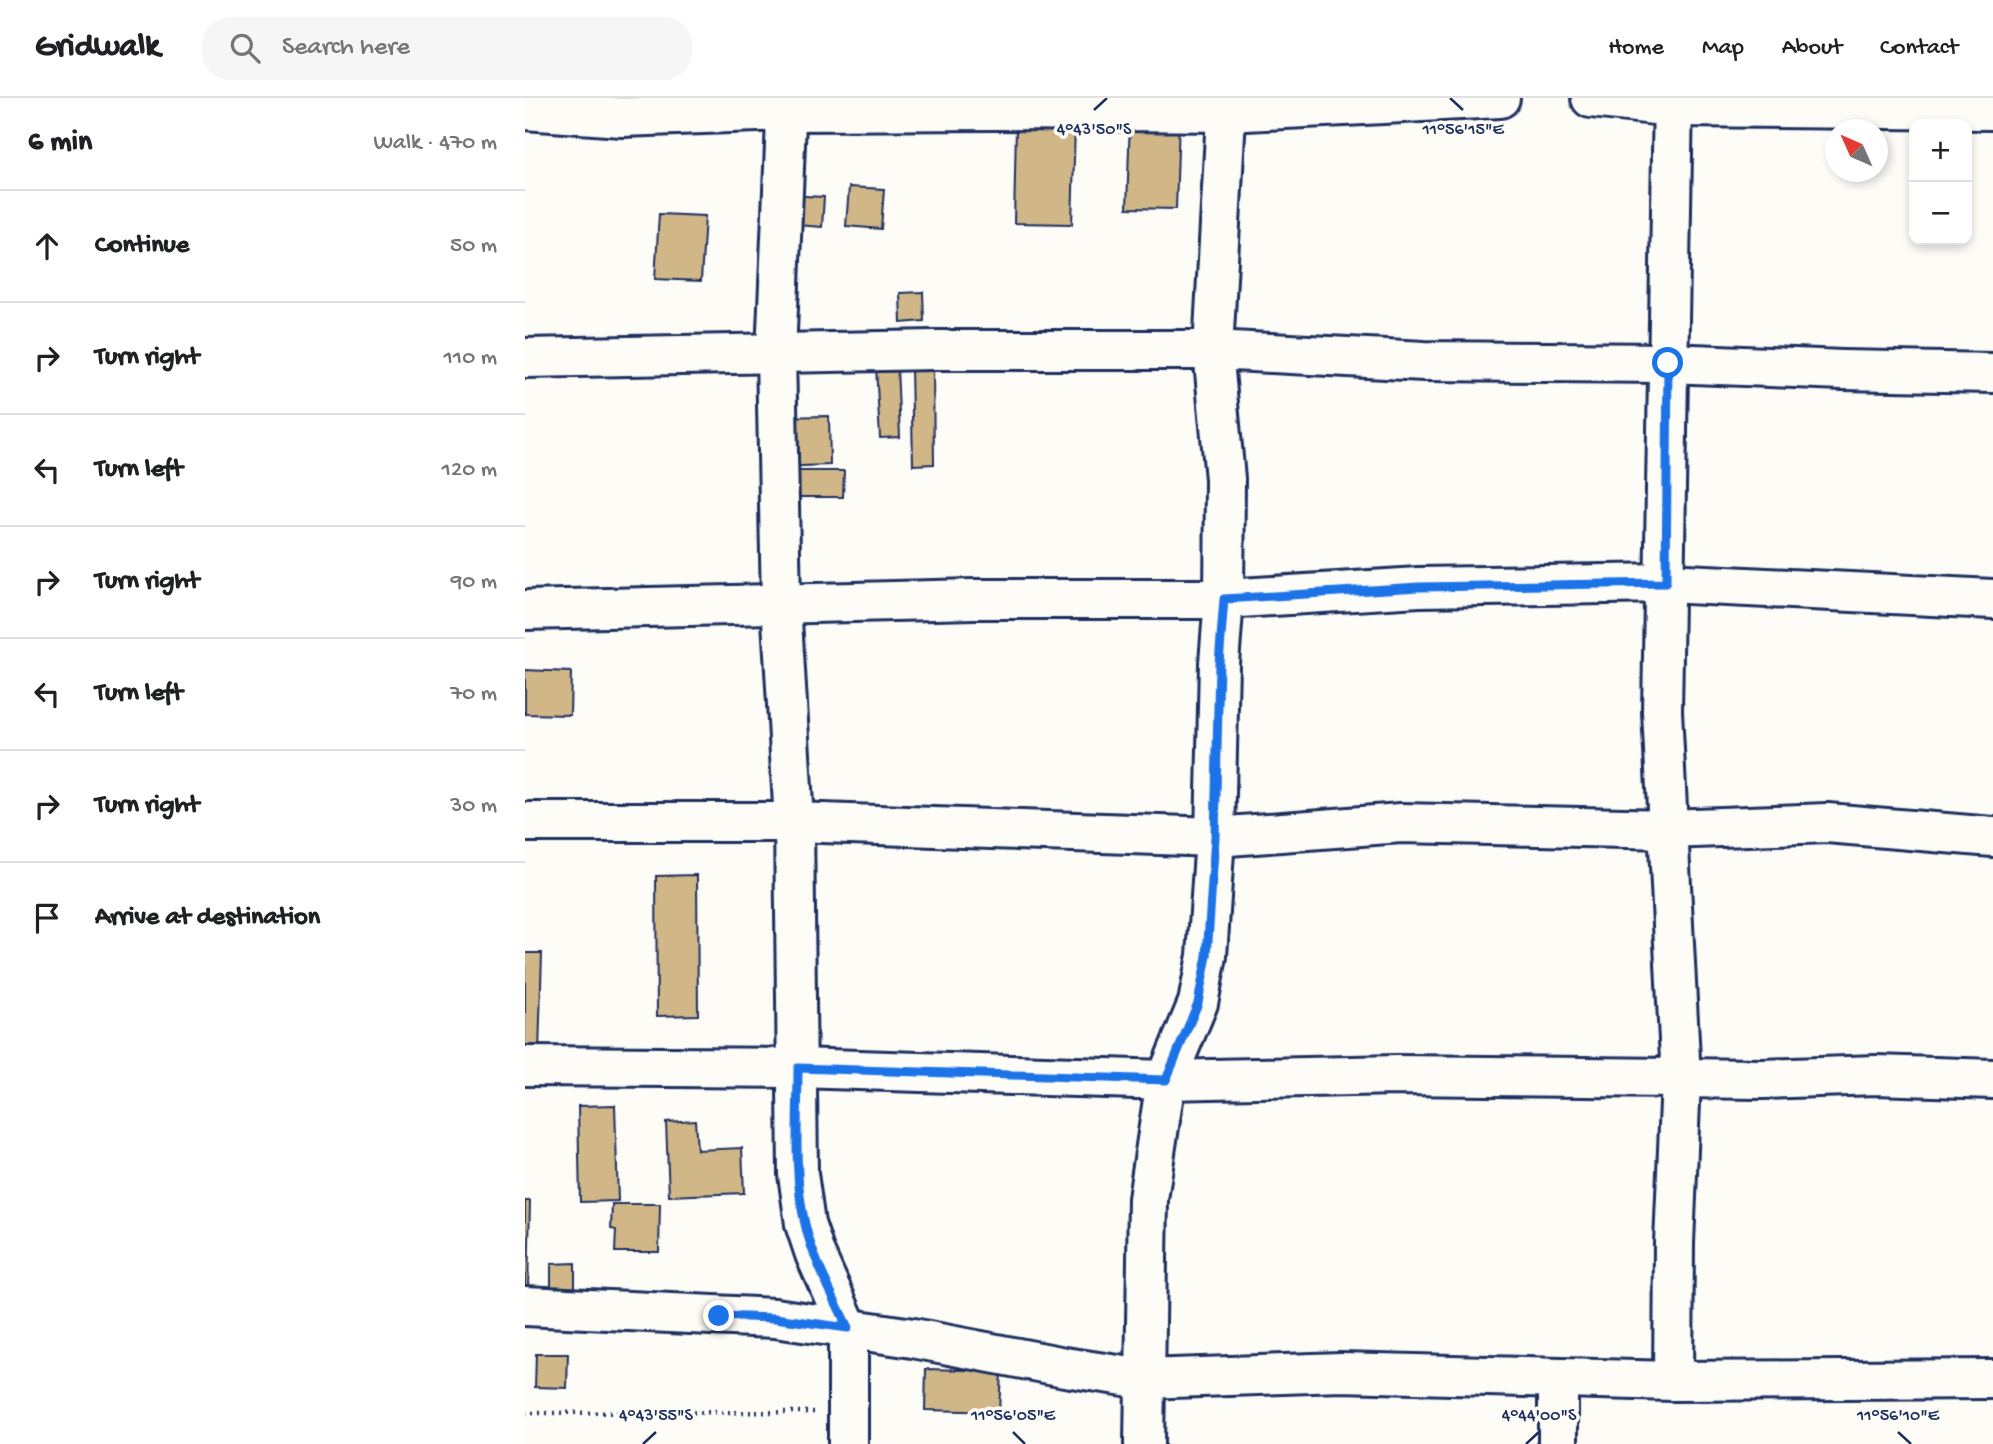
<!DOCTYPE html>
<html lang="en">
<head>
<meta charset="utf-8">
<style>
  body { margin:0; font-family:"Gochi Hand",sans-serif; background:#f6f6f6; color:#202124 }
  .controls { position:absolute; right:21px; top:21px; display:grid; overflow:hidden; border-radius:14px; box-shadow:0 4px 10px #0003 }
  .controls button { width:63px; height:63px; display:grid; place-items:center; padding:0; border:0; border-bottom:2px solid #e0e0e0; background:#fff; color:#202124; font:35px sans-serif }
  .compass { position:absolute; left:1300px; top:21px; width:63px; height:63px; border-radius:50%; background:#fff; box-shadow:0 4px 10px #0003; rotate:315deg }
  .stop { position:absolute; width:21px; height:21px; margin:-16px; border:5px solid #1a73e8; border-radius:50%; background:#fff }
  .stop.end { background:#1a73e8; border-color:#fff; box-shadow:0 2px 7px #0008 }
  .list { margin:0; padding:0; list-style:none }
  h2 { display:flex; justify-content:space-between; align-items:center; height:91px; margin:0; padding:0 28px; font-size:30px }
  h2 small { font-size:23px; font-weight:400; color:#757577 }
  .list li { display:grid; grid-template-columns:46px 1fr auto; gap:21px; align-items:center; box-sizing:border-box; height:112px; padding:0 28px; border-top:2px solid #e0e0e0 }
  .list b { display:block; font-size:26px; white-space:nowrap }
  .list em { font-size:23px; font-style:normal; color:#757577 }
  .icon { flex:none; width:38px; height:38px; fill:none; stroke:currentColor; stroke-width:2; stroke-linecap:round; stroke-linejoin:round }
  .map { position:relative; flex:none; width:1468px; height:1346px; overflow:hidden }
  header { display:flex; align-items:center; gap:42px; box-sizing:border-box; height:98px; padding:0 35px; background:#fff; border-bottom:2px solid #e0e0e0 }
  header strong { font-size:33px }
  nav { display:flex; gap:38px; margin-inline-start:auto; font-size:24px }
  .search { width:490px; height:63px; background:#f6f6f6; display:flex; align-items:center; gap:18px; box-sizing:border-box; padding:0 24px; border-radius:28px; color:#757577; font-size:26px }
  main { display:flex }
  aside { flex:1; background:#fff }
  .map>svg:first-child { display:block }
  .building { fill:#d1b787; stroke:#1b2f5e; stroke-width:2 }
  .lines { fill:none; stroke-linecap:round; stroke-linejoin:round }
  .minor-casing { stroke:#1b2f5e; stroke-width:44 }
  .path { stroke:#1b2f5e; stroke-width:4.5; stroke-dasharray:2 5; stroke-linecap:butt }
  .minor { stroke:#fdfcf7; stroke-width:38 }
  .route { stroke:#1a73e8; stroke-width:9 }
  .ticks { fill:none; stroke:#1b2f5e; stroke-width:2.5 }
  .ticks-label { font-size:18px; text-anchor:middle; fill:#1b2f5e; stroke:#fdfcf7; stroke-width:7; stroke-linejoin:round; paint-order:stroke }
</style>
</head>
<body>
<header>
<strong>Gridwalk</strong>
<div class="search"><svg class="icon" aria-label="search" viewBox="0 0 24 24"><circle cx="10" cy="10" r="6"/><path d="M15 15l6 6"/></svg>Search here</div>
<nav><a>Home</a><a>Map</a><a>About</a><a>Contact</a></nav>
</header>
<main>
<aside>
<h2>6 min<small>Walk · 470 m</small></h2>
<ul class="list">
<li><svg class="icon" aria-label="ahead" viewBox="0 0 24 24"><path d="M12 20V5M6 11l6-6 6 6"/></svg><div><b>Continue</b></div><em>50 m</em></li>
<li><svg class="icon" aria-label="right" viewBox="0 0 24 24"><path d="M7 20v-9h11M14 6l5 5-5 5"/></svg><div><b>Turn right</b></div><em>110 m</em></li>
<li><svg class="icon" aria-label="left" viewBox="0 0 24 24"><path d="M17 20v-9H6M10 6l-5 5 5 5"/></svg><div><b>Turn left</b></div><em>120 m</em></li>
<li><svg class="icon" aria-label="right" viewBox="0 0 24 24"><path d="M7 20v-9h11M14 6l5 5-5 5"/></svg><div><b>Turn right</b></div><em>90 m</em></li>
<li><svg class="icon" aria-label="left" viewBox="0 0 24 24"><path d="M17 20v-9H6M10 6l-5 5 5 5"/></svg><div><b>Turn left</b></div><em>70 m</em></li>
<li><svg class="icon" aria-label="right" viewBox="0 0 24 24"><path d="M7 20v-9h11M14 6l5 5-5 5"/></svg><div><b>Turn right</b></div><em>30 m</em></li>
<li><svg class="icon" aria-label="arrive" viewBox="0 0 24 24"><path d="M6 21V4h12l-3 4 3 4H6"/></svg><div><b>Arrive at destination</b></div></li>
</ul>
</aside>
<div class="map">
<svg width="1468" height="1346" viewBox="0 0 1468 1346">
  <rect width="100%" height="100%" fill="#fdfcf7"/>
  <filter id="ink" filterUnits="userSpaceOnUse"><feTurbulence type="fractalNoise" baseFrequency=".0143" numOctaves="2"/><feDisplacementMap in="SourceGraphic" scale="14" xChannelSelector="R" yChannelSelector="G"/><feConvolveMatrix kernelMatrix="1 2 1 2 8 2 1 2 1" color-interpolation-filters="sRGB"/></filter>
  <g filter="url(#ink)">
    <g class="building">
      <polygon points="605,20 654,22 651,111 602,110"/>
      <polygon points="491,27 550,28 547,126 489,125"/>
      <polygon points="324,89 359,91 356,131 321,128"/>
      <polygon points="260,97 299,99 297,129 258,126"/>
      <polygon points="134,116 180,118 176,183 130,181"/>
      <polygon points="398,194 399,223 376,225 375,195"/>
      <polygon points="372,268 375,339 355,340 351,269"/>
      <polygon points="408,268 409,366 388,367 386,269"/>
      <polygon points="304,318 305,367 249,369 249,319"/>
      <polygon points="268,373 319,373 318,399 268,399"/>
      <polygon points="0,572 46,574 45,617 0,616"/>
      <polygon points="172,777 173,917 132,918 131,778"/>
      <polygon points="0,855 17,855 14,955 0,954"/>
      <polygon points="90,1007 93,1103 55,1104 53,1008"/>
      <polygon points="170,1022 172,1052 217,1050 219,1095 144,1098 141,1024"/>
      <polygon points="0,1103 5,1103 3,1194 0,1194"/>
      <polygon points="87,1106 135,1106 134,1154 90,1154 91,1132 86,1131"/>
      <polygon points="50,1165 50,1198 26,1198 26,1166"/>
      <polygon points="11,1256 43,1256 42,1290 10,1289"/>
      <polygon points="401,1271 476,1273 474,1314 400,1312"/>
    </g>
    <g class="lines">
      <defs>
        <g id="minor">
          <polyline points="262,0 251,256 256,505 269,724 273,1076 280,1126 290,1156 323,1230 323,1346"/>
          <polyline points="1066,0 1148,9 1468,12"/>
          <polyline points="1148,0 1137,613 1156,981 1149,1145 1148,1283"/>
          <polyline points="0,12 97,19 261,13 471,12 702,14 975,0"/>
          <polyline points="0,260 409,252 688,252 899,263 1143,265 1318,272 1468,275"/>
          <polyline points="0,512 449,501 699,501 894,489 1141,485 1468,501"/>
          <polyline points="0,724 269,724 690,739 876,725 1143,731 1302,725 1468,739"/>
          <polyline points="0,968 273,970 641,982 872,977 1238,981 1351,977 1468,981"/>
          <polyline points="0,1208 250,1220 388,1240 540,1269 619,1281 816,1274 1148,1283 1468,1281"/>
          <polyline points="619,1346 623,1101 641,982 673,905 682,858 690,739 694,565 699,501 700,381 688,252 702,0"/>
          <polyline points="1033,1346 1033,1280"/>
        </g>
      </defs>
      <use href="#minor" class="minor-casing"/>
      <polyline class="path" points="0,1315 291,1314"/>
      <use href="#minor" class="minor"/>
    </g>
  </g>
  <g class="lines" filter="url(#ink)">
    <path class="route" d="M194,1218L250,1220L323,1230C308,1197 288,1162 280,1126C268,1075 273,1021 273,970L641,982L673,905L682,858L690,739L694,565L699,501L894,489L1141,485L1143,265"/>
  </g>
  <path class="ticks" d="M925,0L938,12M569,12L582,0M488,1334L500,1346M1373,1334L1386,1346M118,1346L131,1334M1001,1346L1014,1334"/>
  <g class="ticks-label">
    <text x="569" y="36">4°43'50"S</text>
    <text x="938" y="36">11°56'15"E</text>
    <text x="131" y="1322">4°43'55"S</text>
    <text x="1014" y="1322">4°44'00"S</text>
    <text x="488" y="1322">11°56'05"E</text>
    <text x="1373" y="1322">11°56'10"E</text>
  </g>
</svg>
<div class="controls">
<button>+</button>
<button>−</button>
</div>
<svg class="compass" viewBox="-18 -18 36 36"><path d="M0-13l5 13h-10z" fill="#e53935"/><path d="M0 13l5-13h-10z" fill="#757577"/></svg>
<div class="stop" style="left:1143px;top:265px"></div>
<div class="stop end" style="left:194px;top:1218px"></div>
</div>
</main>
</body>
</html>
